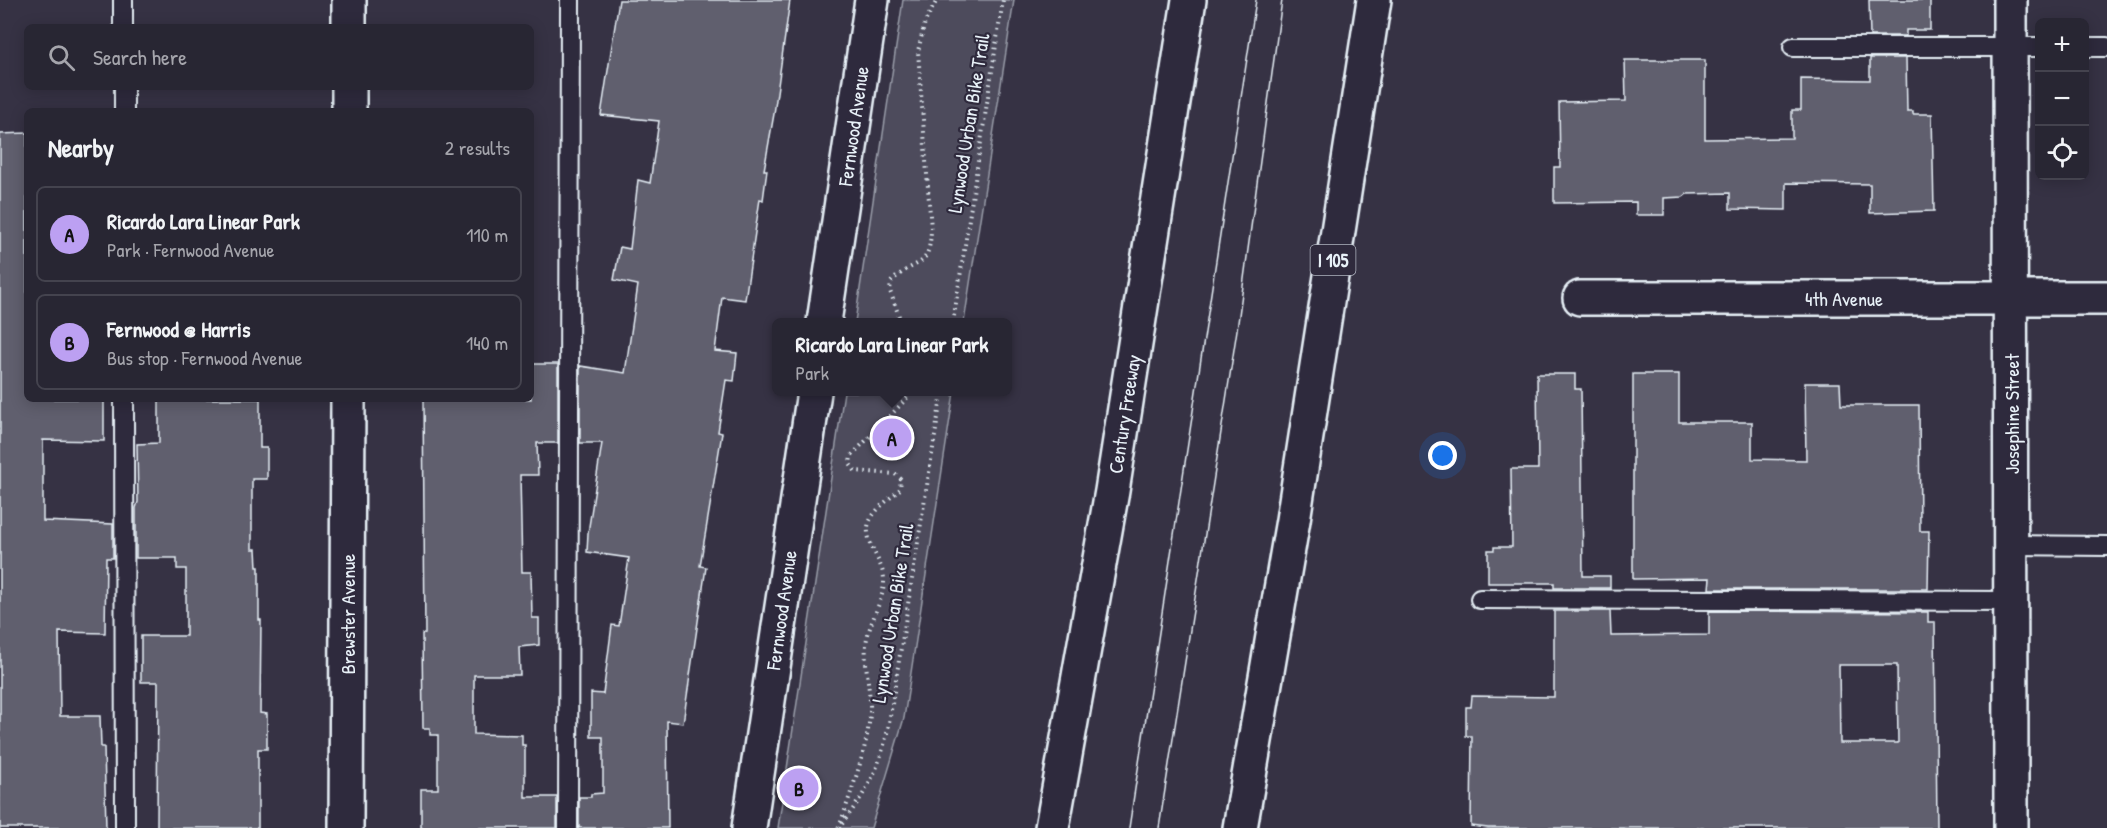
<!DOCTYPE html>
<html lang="en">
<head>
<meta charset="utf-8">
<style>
  body { margin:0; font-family:"Patrick Hand",sans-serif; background:#302e3b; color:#f1f3f6 }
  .controls { position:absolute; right:18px; top:18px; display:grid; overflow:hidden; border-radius:9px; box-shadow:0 3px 15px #0003 }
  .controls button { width:54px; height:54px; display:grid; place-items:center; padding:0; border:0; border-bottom:2px solid #44434e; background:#282633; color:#f1f3f6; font:30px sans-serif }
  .you { position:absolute; left:1443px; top:456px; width:21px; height:21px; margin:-15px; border:4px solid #fff; border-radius:50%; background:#1a73e8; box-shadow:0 0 0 9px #1a73e833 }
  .badge { display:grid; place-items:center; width:39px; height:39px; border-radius:50%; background:#bca0f2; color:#111; font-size:20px; font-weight:700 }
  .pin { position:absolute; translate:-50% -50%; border:3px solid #fff; box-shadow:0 2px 6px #0006 }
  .popup { position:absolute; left:772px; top:318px; width:240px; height:78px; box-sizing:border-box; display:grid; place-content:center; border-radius:9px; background:#282633; filter:drop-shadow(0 2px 4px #0005); font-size:20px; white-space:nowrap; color:#a5a5ac }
  .popup b { font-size:22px; color:#f1f3f6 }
  .popup::after { content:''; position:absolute; left:50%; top:100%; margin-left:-12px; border:12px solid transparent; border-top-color:#282633 }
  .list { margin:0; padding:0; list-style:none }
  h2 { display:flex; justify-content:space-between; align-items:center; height:78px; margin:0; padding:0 24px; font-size:26px }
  h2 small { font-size:20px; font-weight:400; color:#a5a5ac }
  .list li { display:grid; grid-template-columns:39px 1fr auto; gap:18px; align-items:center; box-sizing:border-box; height:96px; margin:0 12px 12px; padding:0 12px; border:2px solid #44434e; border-radius:9px }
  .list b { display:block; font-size:22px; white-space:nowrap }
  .list p { margin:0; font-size:20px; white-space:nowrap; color:#a5a5ac }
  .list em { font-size:20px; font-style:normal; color:#a5a5ac }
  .icon { flex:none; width:33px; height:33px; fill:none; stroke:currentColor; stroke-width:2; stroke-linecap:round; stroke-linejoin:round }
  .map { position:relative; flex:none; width:2107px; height:828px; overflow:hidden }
  .search { position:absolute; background:#282633; box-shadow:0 3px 15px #0003; left:24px; top:24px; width:510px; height:66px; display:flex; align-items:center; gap:15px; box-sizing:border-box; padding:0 21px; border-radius:9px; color:#a5a5ac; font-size:22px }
  .panel { position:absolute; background:#282633; box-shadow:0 3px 15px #0003; left:24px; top:108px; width:510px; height:294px; border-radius:9px }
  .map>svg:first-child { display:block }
  .green { fill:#4d4b5c; stroke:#9a9eaa; stroke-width:1.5 }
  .building { fill:#605e6e; stroke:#e8f1f8; stroke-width:1.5; fill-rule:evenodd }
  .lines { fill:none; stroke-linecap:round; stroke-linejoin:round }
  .lane-casing { stroke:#e8f1f8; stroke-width:22 }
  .street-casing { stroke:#e8f1f8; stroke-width:38 }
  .secondary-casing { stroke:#e8f1f8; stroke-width:38 }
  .highway-casing { stroke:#e8f1f8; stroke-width:38 }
  .path { stroke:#e8f1f8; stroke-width:4; stroke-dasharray:1.5 4.5; stroke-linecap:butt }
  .lane { stroke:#2f2a3d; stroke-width:18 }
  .street { stroke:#2f2a3d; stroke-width:33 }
  .secondary { stroke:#2f2a3d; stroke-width:33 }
  .highway { stroke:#2f2a3d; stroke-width:33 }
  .tram { stroke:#e8f1f8; stroke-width:1.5 }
  .labels { text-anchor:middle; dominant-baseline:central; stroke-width:4.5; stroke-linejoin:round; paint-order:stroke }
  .shield { fill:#2f2a3d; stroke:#b0b5c0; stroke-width:1.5 }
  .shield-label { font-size:18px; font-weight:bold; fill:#e8f1f8 }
  .street-label { font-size:20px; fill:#e8f1f8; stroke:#2f2a3d }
</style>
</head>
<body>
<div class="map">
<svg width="2107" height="828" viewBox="0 0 2107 828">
  <rect width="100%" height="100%" fill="#363244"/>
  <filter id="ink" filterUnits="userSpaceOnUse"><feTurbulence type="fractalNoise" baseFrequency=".0167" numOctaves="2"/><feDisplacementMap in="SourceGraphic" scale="12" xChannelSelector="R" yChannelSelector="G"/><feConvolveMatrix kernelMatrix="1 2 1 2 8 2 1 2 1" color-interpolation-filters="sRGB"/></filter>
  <g filter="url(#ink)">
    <g class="green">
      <polygon points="903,0 1014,0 964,322 855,322"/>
      <polygon points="844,392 954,392 904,718 871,828 778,828"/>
    </g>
    <g class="building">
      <polygon points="619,0 790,0 774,114 764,170 767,170 763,200 760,199 745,300 722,297 715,351 737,353 734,381 726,380 718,432 722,433 700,566 706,567 683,723 667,721 668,828 579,828 579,797 591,797 591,794 603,793 603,737 591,737 591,693 603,694 612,625 619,626 629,558 587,552 588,533 602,443 580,443 580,366 625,373 638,285 614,280 620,247 630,249 638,180 650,183 659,121 601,115"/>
      <polygon points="1869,0 1930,0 1930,30 1906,30 1906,36 1870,36"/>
      <polygon points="1870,58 1906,58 1907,111 1913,111 1913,114 1932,114 1934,211 1870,213 1870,184 1786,183 1786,210 1730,209 1730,193 1687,194 1683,197 1664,198 1664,215 1636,215 1636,202 1554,203 1554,167 1560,167 1559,102 1626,101 1625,60 1705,60 1705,139 1792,138 1792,110 1801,110 1801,79 1870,80"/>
      <polygon points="27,133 27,399 104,399 104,441 43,440 43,521 113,524 113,558 106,558 105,633 59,632 60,716 100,716 101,747 104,747 106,828 0,828 0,134"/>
      <polygon points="531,364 558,364 558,443 537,443 538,475 520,475 522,572 531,572 532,618 539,618 539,645 519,647 520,675 474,675 474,734 522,735 522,745 525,745 525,797 557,797 557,828 421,828 421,789 438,789 438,735 430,735 430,728 423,728 422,634 425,634 423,399 531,399"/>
      <polygon points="1537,374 1575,374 1575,389 1581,389 1583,576 1610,576 1610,588 1554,588 1554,583 1488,583 1488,550 1494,550 1494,547 1512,547 1511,469 1538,469"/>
      <polygon points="1633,374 1679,374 1679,422 1752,422 1752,459 1806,460 1805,383 1840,383 1841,405 1919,405 1920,531 1929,531 1928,589 1709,589 1710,578 1633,579"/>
      <polygon points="159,399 260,399 260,448 267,448 267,479 252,479 252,549 256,549 257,567 259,567 259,620 261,620 260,713 267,714 267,749 258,749 258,828 157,828 158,682 141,682 141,636 186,636 186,569 177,569 177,558 136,558 136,508 138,502 137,444 159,443"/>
      <path d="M1554,611H1610L1611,636L1709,635V611L1928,612V622H1935L1937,828H1488L1471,826L1472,736H1466V707H1471L1472,696L1554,697ZM1839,665H1897L1898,743H1840Z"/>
    </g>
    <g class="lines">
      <defs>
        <g id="lane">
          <polyline points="123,0 123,27"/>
          <polyline points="1793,47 2040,47"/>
          <polyline points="2084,47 2107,47"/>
          <polyline points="124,87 124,111"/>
          <polyline points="124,399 125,828"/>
          <polyline points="2011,545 2107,546"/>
          <polyline points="1480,599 2011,601"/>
          <polyline points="568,828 570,0"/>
        </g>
        <g id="street">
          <polyline points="2010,0 2011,828"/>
          <polyline points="349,27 349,0"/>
          <polyline points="349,111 349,87"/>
          <polyline points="1580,298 2107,298"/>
          <polyline points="346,828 348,399"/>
        </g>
        <g id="secondary">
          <polyline points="824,322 872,0"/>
          <polyline points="749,828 814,392"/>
        </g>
        <g id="highway">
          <polyline points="1052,828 1112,491 1189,0"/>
          <polyline points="1240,828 1293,520 1374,0"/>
        </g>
      </defs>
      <use href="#lane" class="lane-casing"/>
      <use href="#street" class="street-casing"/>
      <use href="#secondary" class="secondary-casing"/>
      <use href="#highway" class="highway-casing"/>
      <g class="path">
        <path d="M901,322L890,291L891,282C915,257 930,272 931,229L918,51L925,22L937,0"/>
        <polyline points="953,322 1003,0"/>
        <path d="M842,824C868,789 878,773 888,729L942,392"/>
        <path d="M839,828C850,794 868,748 870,713C871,690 864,667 866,645C868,623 885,599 884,579C883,562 866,545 868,527C870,512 890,499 900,489L901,479L895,474L855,471L850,464L851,456L913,392"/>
      </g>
      <use href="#lane" class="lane"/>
      <use href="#street" class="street"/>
      <use href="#secondary" class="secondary"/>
      <use href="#highway" class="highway"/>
      <g class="tram">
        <polyline points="1129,828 1256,0"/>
        <polyline points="1159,828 1237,330 1282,0"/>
      </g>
    </g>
  </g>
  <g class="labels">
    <rect class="shield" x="1310.5" y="245" width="45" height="30" rx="4.5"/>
    <g class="shield-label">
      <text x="1333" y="260">I 105</text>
    </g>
    <g class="street-label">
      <text transform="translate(968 123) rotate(-81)">Lynwood Urban Bike Trail</text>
      <text transform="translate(853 126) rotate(-82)">Fernwood Avenue</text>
      <text x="1844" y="298">4th Avenue</text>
      <text transform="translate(1124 414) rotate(-81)">Century Freeway</text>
      <text transform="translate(2011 414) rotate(-90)">Josephine Street</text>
      <text transform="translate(781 610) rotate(-82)">Fernwood Avenue</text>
      <text transform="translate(892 613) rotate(-81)">Lynwood Urban Bike Trail</text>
      <text transform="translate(347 614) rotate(-90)">Brewster Avenue</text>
    </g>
  </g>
</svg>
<div class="controls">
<button>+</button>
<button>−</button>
<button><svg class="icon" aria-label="locate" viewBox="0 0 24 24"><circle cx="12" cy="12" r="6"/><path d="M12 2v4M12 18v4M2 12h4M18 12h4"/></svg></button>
</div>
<div class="you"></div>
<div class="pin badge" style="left:892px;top:438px">A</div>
<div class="popup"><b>Ricardo Lara Linear Park</b>Park</div>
<div class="pin badge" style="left:799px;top:788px">B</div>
<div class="search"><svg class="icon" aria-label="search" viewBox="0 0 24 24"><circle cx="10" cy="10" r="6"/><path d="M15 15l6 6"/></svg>Search here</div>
<section class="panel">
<h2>Nearby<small>2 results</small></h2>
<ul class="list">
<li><span class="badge">A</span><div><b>Ricardo Lara Linear Park</b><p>Park · Fernwood Avenue</p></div><em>110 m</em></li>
<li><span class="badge">B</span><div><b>Fernwood @ Harris</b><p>Bus stop · Fernwood Avenue</p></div><em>140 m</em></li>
</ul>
</section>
</div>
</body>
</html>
